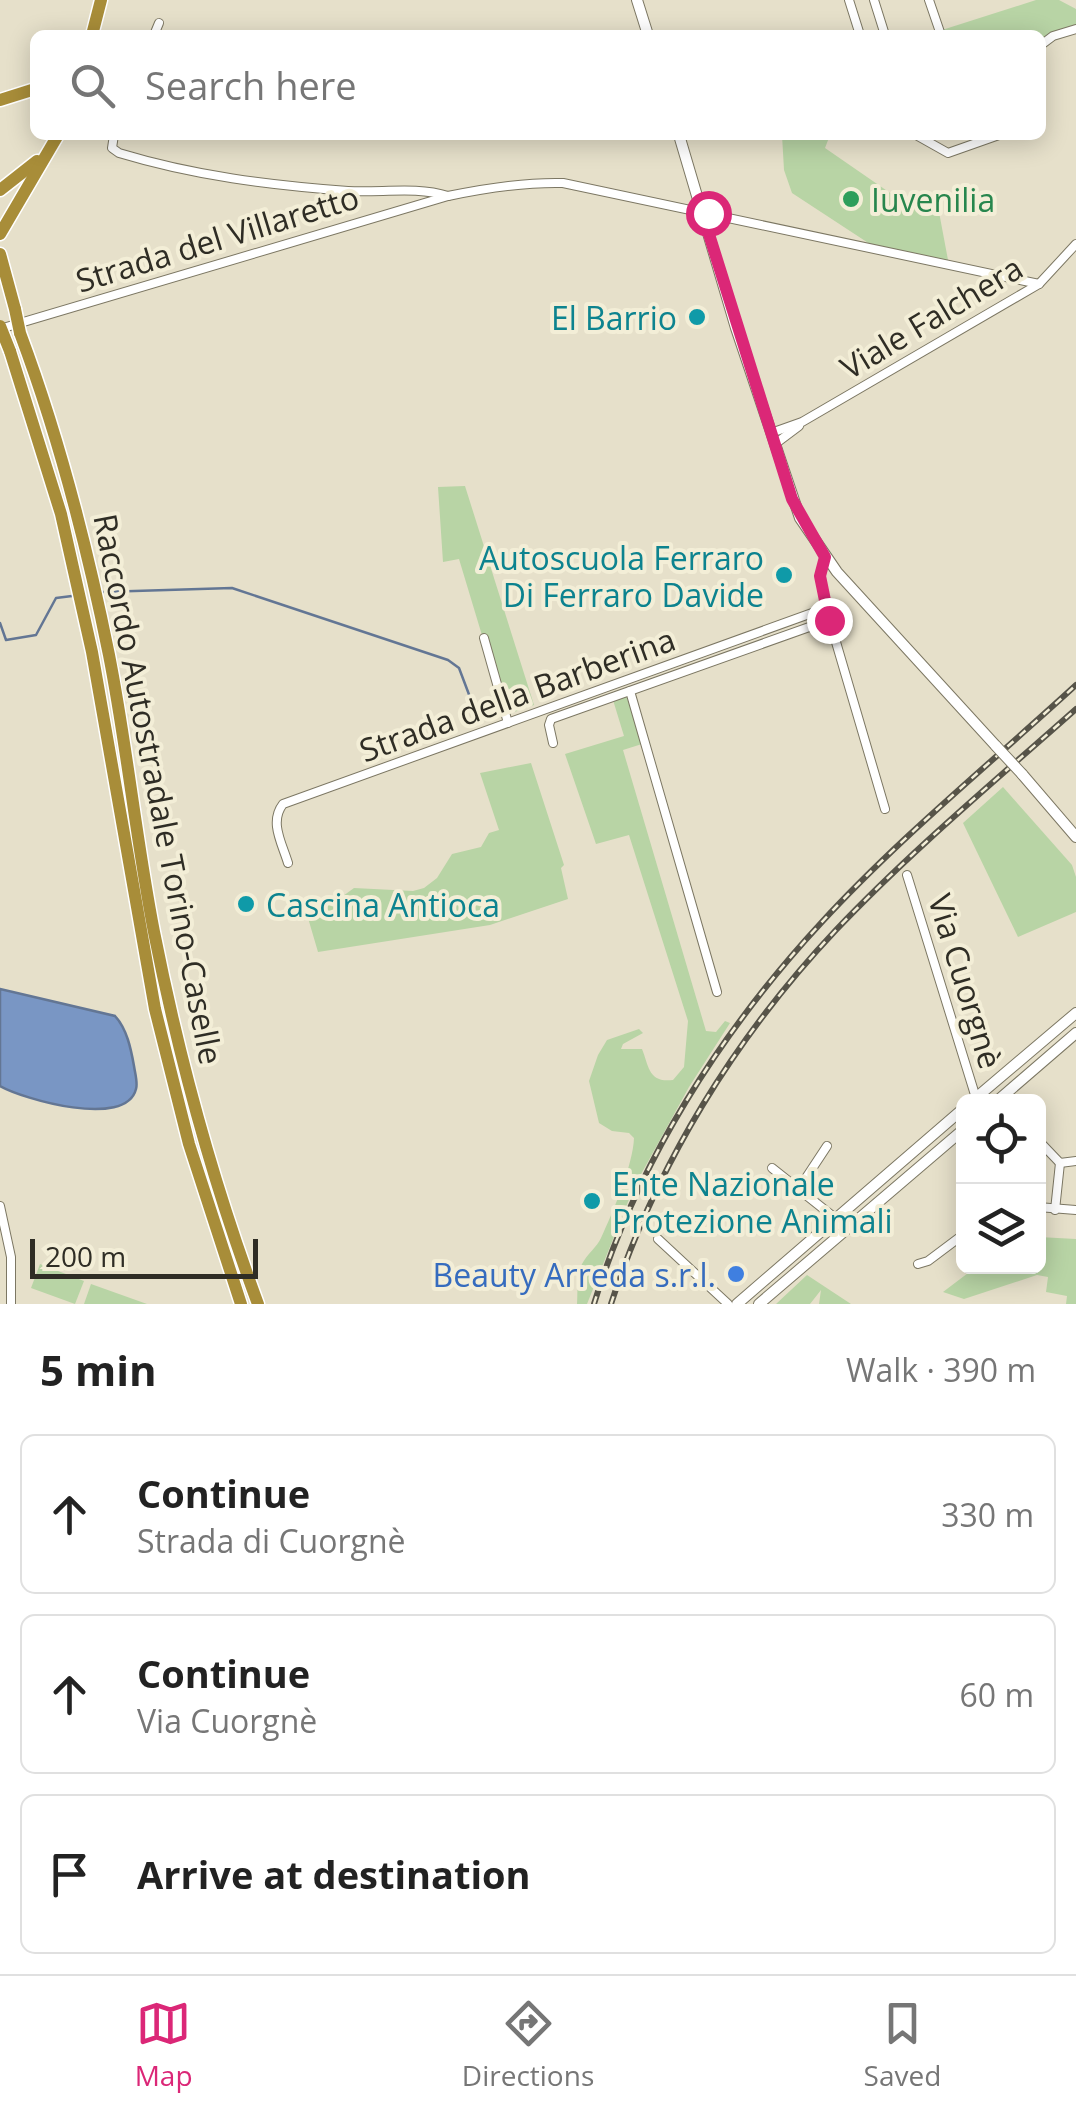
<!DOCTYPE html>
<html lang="en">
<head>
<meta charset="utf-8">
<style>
  body { margin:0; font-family:"Open Sans",sans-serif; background:#f2f2f2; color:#222 }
  .controls { position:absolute; right:30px; bottom:30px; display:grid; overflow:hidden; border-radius:15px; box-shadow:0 5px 25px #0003 }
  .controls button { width:90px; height:90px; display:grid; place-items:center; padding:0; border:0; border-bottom:2px solid #e0e0e0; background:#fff; color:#222; font:50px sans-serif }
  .scale { position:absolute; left:30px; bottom:25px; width:228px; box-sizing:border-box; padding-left:10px; border:5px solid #2f2d25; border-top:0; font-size:28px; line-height:35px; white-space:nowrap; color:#2f2d25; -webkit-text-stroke:8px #f3eed7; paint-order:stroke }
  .stop { position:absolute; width:30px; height:30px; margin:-22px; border:8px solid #db2777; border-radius:50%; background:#fff }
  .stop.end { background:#db2777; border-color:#fff; box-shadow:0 2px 10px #0008 }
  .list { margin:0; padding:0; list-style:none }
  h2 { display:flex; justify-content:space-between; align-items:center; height:130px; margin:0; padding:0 40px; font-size:42px }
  h2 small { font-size:32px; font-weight:400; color:#767676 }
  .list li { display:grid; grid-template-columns:65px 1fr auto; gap:30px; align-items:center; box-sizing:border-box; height:160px; margin:0 20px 20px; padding:0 20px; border:2px solid #e0e0e0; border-radius:15px }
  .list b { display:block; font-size:38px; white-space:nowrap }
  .list p { margin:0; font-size:32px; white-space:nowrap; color:#767676 }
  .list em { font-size:32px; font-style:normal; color:#767676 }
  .icon { flex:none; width:55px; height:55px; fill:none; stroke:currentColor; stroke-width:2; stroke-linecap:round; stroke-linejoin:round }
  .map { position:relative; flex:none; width:1076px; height:1304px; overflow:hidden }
  .search { position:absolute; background:#fff; box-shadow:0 5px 25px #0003; left:30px; right:30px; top:30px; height:110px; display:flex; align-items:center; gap:25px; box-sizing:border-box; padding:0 35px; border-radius:15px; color:#767676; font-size:38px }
  .sheet { height:670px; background:#fff }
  nav { display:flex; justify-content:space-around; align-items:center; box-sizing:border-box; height:140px; border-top:2px solid #e0e0e0; background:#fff; font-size:28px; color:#767676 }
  nav a { display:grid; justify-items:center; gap:5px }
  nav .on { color:#db2777 }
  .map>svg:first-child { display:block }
  .green { fill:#b8d4a5 }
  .water { fill:#7996c4; stroke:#637694; stroke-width:2.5 }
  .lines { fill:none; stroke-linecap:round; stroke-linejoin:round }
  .stream { stroke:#637694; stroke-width:2.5 }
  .street-casing { stroke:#7c7763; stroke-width:10 }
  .secondary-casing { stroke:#7c7763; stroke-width:12 }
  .highway-casing { stroke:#fff; stroke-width:15 }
  .street { stroke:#fff; stroke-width:8 }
  .secondary { stroke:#fff; stroke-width:10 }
  .highway { stroke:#a88d39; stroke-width:12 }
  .rail-casing { stroke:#575449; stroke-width:6 }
  .rail { stroke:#f3eed7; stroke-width:2.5; stroke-dasharray:8; stroke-linecap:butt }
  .secondary-bridge-casing { stroke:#7c7763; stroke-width:12; stroke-linecap:butt }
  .highway-bridge-casing { stroke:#fff; stroke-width:15; stroke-linecap:butt }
  .secondary-bridge { stroke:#fff; stroke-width:10 }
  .highway-bridge { stroke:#a88d39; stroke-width:12 }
  .route { stroke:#db2777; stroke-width:12 }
  .leisure-dot { fill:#2e9e5b; stroke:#f3eed7; stroke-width:4 }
  .culture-dot { fill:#0f9aa8; stroke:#f3eed7; stroke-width:4 }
  .shop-dot { fill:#3f7fe0; stroke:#f3eed7; stroke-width:4 }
  .labels { text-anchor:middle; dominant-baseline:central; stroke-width:8; stroke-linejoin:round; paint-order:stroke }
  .leisure-label { font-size:32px; fill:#27864d; stroke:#f3eed7; text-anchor:start }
  .street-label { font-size:32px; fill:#2f2d25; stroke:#f3eed7 }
  .culture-label { font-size:32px; fill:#0d838f; stroke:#f3eed7; text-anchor:end }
  .shop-label { font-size:32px; fill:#366cbe; stroke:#f3eed7; text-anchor:end }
</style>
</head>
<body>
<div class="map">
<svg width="1076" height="1304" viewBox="0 0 1076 1304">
  <rect width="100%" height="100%" fill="#e6e0ca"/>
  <g class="green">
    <polygon points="1036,0 1059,0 1076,9 1076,29 1041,38 1041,35 944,35 942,30"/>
    <polygon points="782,135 830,135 825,148 909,206 939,212 948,260 879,250 792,193 784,170"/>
    <polygon points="465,486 534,705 506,715 459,559 443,562 438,487"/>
    <path d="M626,695L642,744L623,750L706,1031L716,1032L725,1021L730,1023L689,1087L634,1187L587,1304H577C578,1291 576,1276 582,1264C587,1254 597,1247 601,1238C613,1212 633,1165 634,1138L629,1133L612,1131L599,1123L589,1081L598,1055L607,1040L639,1029L643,1033L623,1044L621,1049H642C649,1066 648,1083 673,1080L684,1067L688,1021L629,835L596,844L565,754L624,736L613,700Z"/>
    <polygon points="531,763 564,865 561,868 568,899 490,925 318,952 308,918 311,907 332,904 354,888 413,891 424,888 437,878 452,854 481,847 489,833 499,830 480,773"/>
    <polygon points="1003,787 1072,865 1076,877 1076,912 1018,937 963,823"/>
    <polygon points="1039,1237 1076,1239 1076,1304 1066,1304 1067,1296 1046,1292 1048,1277 1037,1275 964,1299 943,1292 976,1267 1038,1266"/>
    <polygon points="40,1264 84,1281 75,1304 31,1288"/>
    <polygon points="807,1275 851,1304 819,1304 821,1290 810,1304 776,1304"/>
    <polygon points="91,1284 147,1304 84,1304"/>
  </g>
  <path class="water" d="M0,989L115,1016C127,1029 131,1049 134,1066C135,1073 138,1083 136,1089C126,1129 23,1099 0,1086Z"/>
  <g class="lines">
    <g class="stream">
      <polyline points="102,592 232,588 448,660 459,668 479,721"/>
      <polyline points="0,623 6,640 36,635 56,598 72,596"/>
    </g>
    <defs>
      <g id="street">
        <polyline points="849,0 860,35"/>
        <polyline points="874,0 885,35"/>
        <polyline points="929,0 941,35"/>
        <polyline points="154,35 159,23"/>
        <polyline points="1041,45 1053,36 1076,29"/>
        <path d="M114,135L112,148L119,153C195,176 269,185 348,191C381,193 416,186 448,196"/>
        <polyline points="916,135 948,153 999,135"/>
        <path d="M0,329L448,196C486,188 523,182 563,183L1039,284"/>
        <polyline points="771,433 802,422 1039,284 1076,244"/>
        <polyline points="775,444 799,426"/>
        <polyline points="825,557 820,576 826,608 885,809"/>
        <polyline points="484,638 508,723"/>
        <polyline points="630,691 717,992"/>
        <polyline points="553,743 549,725 551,719 829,620"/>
        <path d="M288,863C282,843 269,822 283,804L826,608"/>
        <polyline points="907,875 976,1098"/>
        <polyline points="1038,1140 1060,1163 1076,1161"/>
        <polyline points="772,1168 835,1218 844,1230"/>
        <polyline points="798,1190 827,1146"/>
        <polyline points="0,1206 11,1257 11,1304"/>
        <polyline points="1038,1207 1076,1210"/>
        <polyline points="1055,1210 1060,1163"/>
        <polyline points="658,1239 728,1304"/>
        <polyline points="918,1264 928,1261 964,1234"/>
      </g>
      <g id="secondary">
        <polyline points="637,0 648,35"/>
        <polyline points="679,135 736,328 800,518 837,572 996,746"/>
        <polyline points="1022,774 1076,837"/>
        <polyline points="971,1102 1076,1013"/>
        <polyline points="996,1102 1076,1033"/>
        <polyline points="737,1304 964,1108"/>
        <polyline points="759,1304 964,1129"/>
      </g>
      <g id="highway">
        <polyline points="92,35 101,0"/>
        <polyline points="0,100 35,89"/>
        <polyline points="0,190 37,161"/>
        <polyline points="0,234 58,135"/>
        <polyline points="0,254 15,309"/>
        <path d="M20,333C59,437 87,546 109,655C127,746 136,840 154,932C179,1058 213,1183 258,1304"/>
        <polyline points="10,351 61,514 92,652 155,1009 189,1144 241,1304"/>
      </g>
    </defs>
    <use href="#street" class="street-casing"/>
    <use href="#secondary" class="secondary-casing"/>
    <use href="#highway" class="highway-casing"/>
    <use href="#street" class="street"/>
    <use href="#secondary" class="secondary"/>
    <use href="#highway" class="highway"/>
    <defs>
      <g id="rail">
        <path d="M594,1304C637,1163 721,1031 821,923C899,838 991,763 1076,685"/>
        <path d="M611,1304C656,1165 736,1036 836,930C911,851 995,781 1076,709"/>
      </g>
    </defs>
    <use href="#rail" class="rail-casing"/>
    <use href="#rail" class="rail"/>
    <defs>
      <polyline id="secondary-bridge" points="996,746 1022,774"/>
      <g id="highway-bridge">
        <polyline points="15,309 20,333"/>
        <polyline points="0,326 10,351"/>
      </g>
    </defs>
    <use href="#secondary-bridge" class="secondary-bridge-casing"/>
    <use href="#highway-bridge" class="highway-bridge-casing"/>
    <use href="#secondary-bridge" class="secondary-bridge"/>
    <use href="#highway-bridge" class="highway-bridge"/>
  </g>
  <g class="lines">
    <polyline class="route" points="708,213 702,212 792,499 825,557 820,576 829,620"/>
  </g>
  <circle class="leisure-dot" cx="851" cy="199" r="10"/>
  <g class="culture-dot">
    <circle cx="697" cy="317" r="10"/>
    <circle cx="784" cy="575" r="10"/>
    <circle cx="246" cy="904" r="10"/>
    <circle cx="592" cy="1201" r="10"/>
  </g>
  <circle class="shop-dot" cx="736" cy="1274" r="10"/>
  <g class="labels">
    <g class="leisure-label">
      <text x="871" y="199">Iuvenilia</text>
    </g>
    <g class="street-label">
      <text transform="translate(217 238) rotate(-17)">Strada del Villaretto</text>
      <text transform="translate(931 317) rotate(-31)">Viale Falchera</text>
      <text transform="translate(517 694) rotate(-20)">Strada della Barberina</text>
      <text transform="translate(159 789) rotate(79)">Raccordo Autostradale Torino-Caselle</text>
      <text transform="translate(966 981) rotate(73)">Via Cuorgnè</text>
    </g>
    <g class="culture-label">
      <text x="677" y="317">El Barrio</text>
      <text x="764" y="557">Autoscuola Ferraro<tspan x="764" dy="37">Di Ferraro Davide</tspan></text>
      <text x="266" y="904" text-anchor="start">Cascina Antioca</text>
      <text x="612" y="1183" text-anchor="start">Ente Nazionale<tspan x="612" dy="37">Protezione Animali</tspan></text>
    </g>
    <g class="shop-label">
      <text x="716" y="1274">Beauty Arreda s.r.l.</text>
    </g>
  </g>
</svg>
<div class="controls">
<button><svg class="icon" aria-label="locate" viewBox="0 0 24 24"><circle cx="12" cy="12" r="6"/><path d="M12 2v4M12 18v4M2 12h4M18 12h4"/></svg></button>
<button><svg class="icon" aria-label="layers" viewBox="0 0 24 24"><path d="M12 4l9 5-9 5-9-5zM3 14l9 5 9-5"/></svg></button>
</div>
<div class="scale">200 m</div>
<div class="stop" style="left:708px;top:213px"></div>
<div class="stop end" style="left:829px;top:620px"></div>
<div class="search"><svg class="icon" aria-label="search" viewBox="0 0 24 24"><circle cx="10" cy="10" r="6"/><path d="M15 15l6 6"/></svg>Search here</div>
</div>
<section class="sheet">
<h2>5 min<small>Walk · 390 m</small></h2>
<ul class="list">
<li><svg class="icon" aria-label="ahead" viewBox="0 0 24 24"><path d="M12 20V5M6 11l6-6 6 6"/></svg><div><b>Continue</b><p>Strada di Cuorgnè</p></div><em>330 m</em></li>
<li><svg class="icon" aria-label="ahead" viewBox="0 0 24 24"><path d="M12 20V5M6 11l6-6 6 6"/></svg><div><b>Continue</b><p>Via Cuorgnè</p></div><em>60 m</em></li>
<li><svg class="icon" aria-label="arrive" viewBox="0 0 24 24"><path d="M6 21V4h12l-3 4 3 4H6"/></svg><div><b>Arrive at destination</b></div></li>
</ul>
</section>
<nav>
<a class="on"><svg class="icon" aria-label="map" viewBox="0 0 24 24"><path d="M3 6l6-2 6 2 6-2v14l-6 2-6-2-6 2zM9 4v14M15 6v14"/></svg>Map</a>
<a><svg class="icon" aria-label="directions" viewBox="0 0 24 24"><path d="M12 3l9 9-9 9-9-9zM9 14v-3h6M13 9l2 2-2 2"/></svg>Directions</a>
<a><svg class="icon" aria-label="saved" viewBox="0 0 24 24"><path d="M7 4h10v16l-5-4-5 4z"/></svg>Saved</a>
</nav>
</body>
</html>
